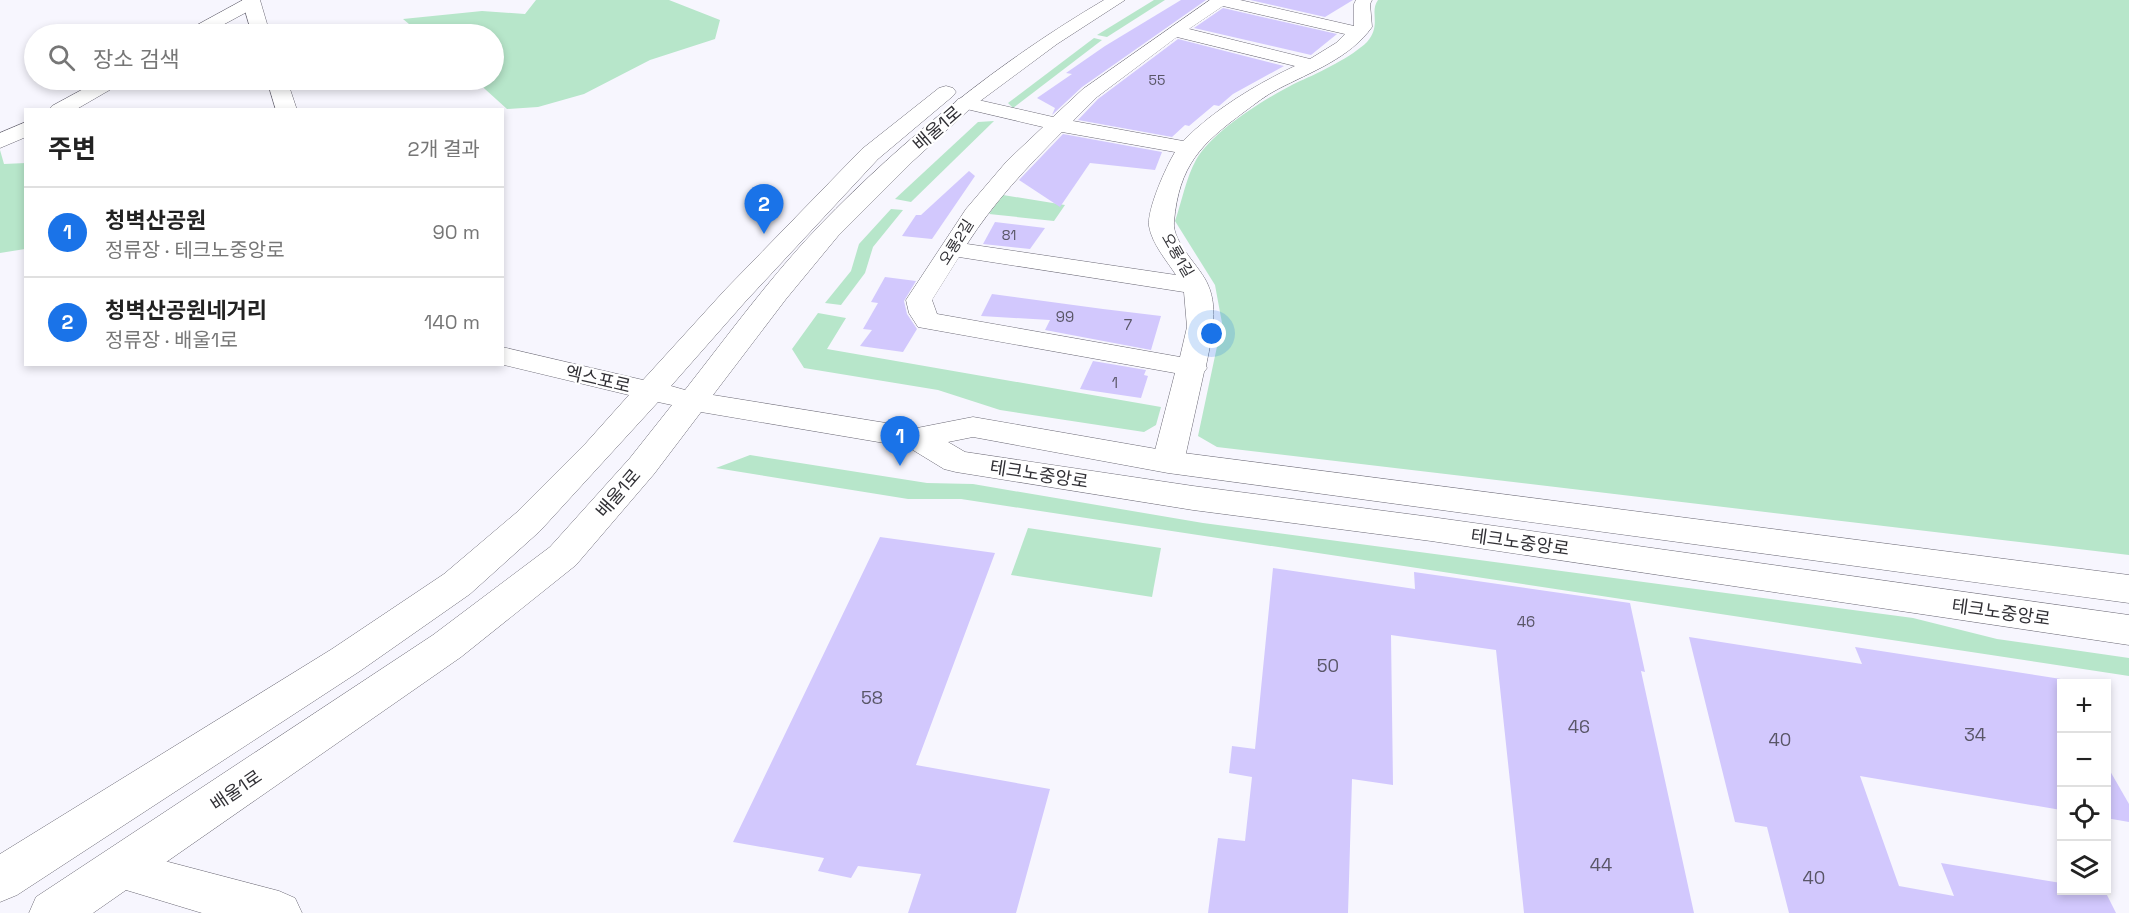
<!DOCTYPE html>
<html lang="ko">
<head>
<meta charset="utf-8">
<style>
  body { margin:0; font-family:"Space Grotesk","Noto Sans KR",sans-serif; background:#f6f6f6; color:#222 }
  .controls { position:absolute; right:18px; bottom:18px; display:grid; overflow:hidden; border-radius:0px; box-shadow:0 3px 9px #0003 }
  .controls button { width:54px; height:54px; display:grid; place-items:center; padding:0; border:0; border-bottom:2px solid #e0e0e0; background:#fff; color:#222; font:30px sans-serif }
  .you { position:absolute; left:1212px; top:334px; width:21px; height:21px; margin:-15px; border:4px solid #fff; border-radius:50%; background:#1a73e8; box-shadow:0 0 0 9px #1a73e833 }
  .badge { display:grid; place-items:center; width:39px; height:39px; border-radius:50%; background:#1a73e8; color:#fff; font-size:20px; font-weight:700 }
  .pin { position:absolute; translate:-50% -50px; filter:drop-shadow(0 2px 3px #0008) }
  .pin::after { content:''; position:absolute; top:32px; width:21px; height:18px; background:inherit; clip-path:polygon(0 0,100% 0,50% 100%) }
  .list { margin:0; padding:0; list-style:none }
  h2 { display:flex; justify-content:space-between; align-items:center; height:78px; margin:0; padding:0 24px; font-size:26px }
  h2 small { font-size:20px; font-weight:400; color:#767676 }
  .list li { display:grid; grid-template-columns:39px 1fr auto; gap:18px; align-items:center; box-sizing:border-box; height:90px; padding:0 24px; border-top:2px solid #e0e0e0 }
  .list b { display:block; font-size:22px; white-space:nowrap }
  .list p { margin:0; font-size:20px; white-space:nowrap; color:#767676 }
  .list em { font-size:20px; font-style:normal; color:#767676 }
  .icon { flex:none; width:33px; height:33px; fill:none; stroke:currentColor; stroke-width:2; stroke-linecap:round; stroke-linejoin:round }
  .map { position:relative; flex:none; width:2129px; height:913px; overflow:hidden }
  .search { position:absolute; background:#fff; box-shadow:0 3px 9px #0003; left:24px; top:24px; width:480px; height:66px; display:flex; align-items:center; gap:15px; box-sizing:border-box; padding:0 21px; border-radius:33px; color:#767676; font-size:22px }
  .panel { position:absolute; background:#fff; box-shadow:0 3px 9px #0003; left:24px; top:108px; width:480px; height:258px; border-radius:0px }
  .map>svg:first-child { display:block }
  .green { fill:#b7e6ca }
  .building { fill:#d2c8fd }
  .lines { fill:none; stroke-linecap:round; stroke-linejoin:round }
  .minor-casing { stroke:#6b6975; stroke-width:1 }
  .secondary-casing { stroke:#6b6975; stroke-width:1 }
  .minor { fill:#fff; fill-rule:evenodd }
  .secondary { fill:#fff; fill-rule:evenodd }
  .labels { text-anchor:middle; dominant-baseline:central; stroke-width:4.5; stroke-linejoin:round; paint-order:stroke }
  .far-number-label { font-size:14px; fill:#595667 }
  .far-street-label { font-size:15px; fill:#313035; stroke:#fff }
  .number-label { font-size:15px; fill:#595667 }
  .street-label { font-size:18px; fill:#313035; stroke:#fff }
  .near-number-label { font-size:18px; fill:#595667 }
</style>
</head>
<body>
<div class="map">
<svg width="2129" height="913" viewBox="0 0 2129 913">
  <rect width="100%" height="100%" fill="#f7f6fe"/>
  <g class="green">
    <polygon points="536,0 669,0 720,20 715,39 650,60 584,94 538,107 507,109 475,80 494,80 494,34 421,34 403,19 482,11 525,14"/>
    <polygon points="1154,0 1165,0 1107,37 1097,35"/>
    <path d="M1378,0H2129V555L1217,447L1198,436L1222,323L1215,285L1175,221C1182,201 1186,178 1196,160C1213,130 1269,96 1300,81C1319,73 1353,56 1367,42C1382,25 1369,12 1378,0Z"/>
    <polygon points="1094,38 1102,40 1013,108 1008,103"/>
    <polygon points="994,121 911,202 895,199 978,122"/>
    <polygon points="0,150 4,164 26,163 25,249 0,253"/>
    <polygon points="1003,195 1065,205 1054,221 989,214"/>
    <polygon points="891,209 903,210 873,247 865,273 841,305 825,303 851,271 859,244"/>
    <polygon points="818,313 846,318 827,349 1161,407 1156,425 1144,432 1000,410 938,390 804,368 792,349"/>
    <polygon points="750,455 927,483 973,484 1203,523 1913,618 1997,639 2129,658 2129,676 961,499 908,499 716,468"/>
    <polygon points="1028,528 1161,548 1152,597 1011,575"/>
  </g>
  <g class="building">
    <polygon points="1181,0 1206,0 1082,87 1052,115 1055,108 1037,98 1072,74 1066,73 1105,46"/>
    <polygon points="1250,0 1353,0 1325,17"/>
    <polygon points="1223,8 1337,34 1311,55 1194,28"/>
    <polygon points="1178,39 1284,66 1233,94 1219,106 1214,105 1189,126 1185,125 1172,137 1078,120 1098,99"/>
    <polygon points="1063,134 1162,152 1155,170 1090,163 1060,207 1019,180"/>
    <polygon points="969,171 975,176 932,239 902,236 916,215 921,215"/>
    <polygon points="995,222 1045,228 1030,249 983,244"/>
    <polygon points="885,277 916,281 904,301 907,314 917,329 903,352 860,346 872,330 863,329 878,303 871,302"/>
    <polygon points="992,294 1103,309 1161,316 1151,350 1045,330 1050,320 981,316"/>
    <polygon points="1093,361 1146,370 1144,375 1148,376 1141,398 1080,389"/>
    <polygon points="880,537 995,553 916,765 1050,789 1016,913 908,913 921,874 858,866 851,878 818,871 824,858 733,842"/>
    <polygon points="1273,568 1415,589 1414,572 1630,603 1645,672 1641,671 1694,913 1524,913 1496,650 1391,635 1393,785 1352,779 1348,913 1208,913 1218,838 1245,841 1252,777 1229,773 1232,746 1255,749"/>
    <polygon points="1689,637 1862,664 1855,647 2061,679 2061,810 1860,776 1899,886 1954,896 1941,863 2061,883 2061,891 2105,891 2116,913 1789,913 1767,827 1735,822"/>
    <polygon points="2106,764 2129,804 2129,822 2106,818"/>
  </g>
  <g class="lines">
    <defs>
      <g id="minor">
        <polygon points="243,0 259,0 260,2 258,6 206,34 185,34 188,30"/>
        <path d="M1210,0H1240L1354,26V4L1356,0H1372L1370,4L1372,27C1350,58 1311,72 1278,89C1266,95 1255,104 1244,112C1201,144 1179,165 1174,222C1172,243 1201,267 1208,285C1219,309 1211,341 1206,366L1207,368L1204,372L1184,462L1179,469L1168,472L1157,469L1152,462L1175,373L918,327L909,313L906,300L966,209L1007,161L1043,127L958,107L955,103L958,99L965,97L1053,117L1083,89ZM1223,6L1345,34L1336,43L1310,59L1189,29ZM1177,37L1295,66C1255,85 1215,109 1183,141L1073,121L1097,97ZM1062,132L1175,152C1166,167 1147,209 1149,226C1152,244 1167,261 1176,275L967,244C994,202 1027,167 1062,132ZM959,257L1184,292L1187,327L1180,357L937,314L932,300Z"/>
        <polygon points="100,80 123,80 120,84 75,110 49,110 52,106"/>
        <polygon points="26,122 26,137 0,148 0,133"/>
        <polygon points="119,849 279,891 295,898 302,913 202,913 103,883 97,869 103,855"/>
      </g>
      <g id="secondary">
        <polygon points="242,0 260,0 270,34 252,34"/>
        <path d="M1104,0H1125L1057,44L972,107L913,161L838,236L786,299L713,395L917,428L973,417L1168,451L2129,575V603L1168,473L973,437L948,442L965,452L1193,486L1431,517L2129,615V645L1431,541L1193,510L956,472L944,469L908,447L701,412L654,474L576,565L461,657L93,913H29L36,897L433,635L550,547L630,458L672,405L658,402L540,531L470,594L360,671L17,895L0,902V854L332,649L444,574L516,513L586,443L629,395L500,364H502V347L643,380L725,290L862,149L939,88L946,86L953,88L956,92L953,96L878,159L745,302L671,386L685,390C729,334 771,276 820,225C905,137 999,62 1104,0Z"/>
        <polygon points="267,80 287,80 297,110 276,110"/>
      </g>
    </defs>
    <use href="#minor" class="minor-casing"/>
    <use href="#secondary" class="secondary-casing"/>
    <use href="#minor" class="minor"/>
    <use href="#secondary" class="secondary"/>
  </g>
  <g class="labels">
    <g class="far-number-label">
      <text x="1157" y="80">55</text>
      <text x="1009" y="235">81</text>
    </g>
    <g class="far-street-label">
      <text transform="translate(956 242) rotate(-58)">오룡2길</text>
      <text transform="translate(1178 255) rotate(60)">오룡1길</text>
    </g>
    <g class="number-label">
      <text x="1065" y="316">99</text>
      <text x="1128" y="324">7</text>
      <text x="1115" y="382">1</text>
      <text x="1526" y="621">46</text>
    </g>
    <g class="street-label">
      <text transform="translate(937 128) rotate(-41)">배울1로</text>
      <text transform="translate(598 379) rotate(13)">엑스포로</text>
      <text transform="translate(1039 474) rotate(9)">테크노중앙로</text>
      <text transform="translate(618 493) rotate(-49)">배울1로</text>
      <text transform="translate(1520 542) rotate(8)">테크노중앙로</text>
      <text transform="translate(2001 612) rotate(8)">테크노중앙로</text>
      <text transform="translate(236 790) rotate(-34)">배울1로</text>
    </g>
    <g class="near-number-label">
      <text x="1328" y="665">50</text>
      <text x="872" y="697">58</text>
      <text x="1579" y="726">46</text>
      <text x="1975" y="734">34</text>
      <text x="1780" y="739">40</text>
      <text x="1601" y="864">44</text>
      <text x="1814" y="877">40</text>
    </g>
  </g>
</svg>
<div class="controls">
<button>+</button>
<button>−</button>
<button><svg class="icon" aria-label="locate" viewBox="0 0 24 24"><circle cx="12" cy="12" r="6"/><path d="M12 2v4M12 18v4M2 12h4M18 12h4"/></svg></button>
<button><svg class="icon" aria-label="layers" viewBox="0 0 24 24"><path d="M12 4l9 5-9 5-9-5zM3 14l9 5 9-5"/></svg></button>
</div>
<div class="you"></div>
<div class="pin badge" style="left:900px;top:466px">1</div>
<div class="pin badge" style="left:764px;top:234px">2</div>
<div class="search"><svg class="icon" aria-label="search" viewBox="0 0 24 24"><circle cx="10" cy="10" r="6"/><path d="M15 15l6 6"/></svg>장소 검색</div>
<section class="panel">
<h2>주변<small>2개 결과</small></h2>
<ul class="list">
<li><span class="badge">1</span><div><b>청벽산공원</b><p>정류장 · 테크노중앙로</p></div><em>90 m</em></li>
<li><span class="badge">2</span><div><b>청벽산공원네거리</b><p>정류장 · 배울1로</p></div><em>140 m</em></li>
</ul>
</section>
</div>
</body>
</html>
